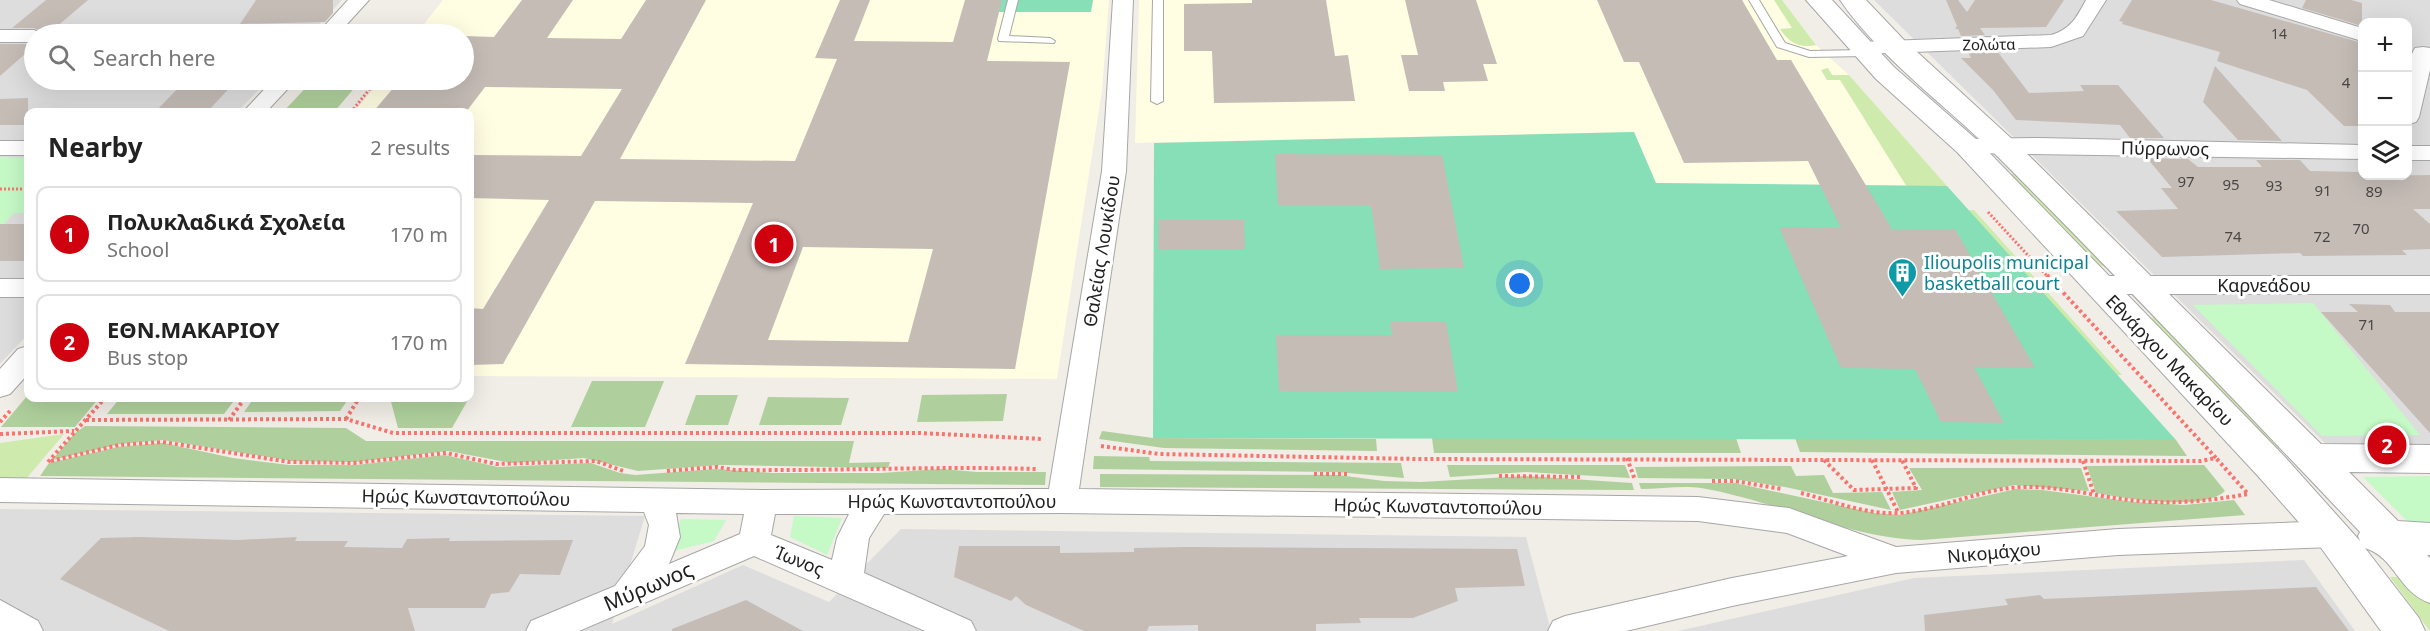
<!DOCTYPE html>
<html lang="en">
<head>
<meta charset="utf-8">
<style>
  body { margin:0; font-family:"Noto Sans",sans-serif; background:#f2f2f2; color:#222 }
  .controls { position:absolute; right:18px; top:18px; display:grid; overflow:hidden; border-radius:12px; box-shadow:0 6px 24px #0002 }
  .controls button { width:54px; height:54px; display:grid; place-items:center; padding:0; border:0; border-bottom:2px solid #e0e0e0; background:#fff; color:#222; font:30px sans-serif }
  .you { position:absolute; left:1520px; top:284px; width:21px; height:21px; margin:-15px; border:4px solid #fff; border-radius:50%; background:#1a73e8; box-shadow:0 0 0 9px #1a73e833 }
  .badge { display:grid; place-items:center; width:39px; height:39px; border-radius:50%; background:#d0010f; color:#fff; font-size:20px; font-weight:700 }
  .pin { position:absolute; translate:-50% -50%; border:3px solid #fff; box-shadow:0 2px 6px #0006 }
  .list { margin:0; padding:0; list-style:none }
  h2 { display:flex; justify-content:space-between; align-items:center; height:78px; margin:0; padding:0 24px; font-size:26px }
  h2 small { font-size:20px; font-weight:400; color:#767676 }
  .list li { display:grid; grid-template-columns:39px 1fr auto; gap:18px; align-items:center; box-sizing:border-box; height:96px; margin:0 12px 12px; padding:0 12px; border:2px solid #e0e0e0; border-radius:12px }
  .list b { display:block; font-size:22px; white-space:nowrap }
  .list p { margin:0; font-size:20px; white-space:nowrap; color:#767676 }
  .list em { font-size:20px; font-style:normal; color:#767676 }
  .icon { flex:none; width:33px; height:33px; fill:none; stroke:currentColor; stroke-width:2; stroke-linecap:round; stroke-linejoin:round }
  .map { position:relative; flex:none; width:2430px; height:631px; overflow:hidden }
  .search { position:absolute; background:#fff; box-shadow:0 6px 24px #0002; left:24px; top:24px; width:450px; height:66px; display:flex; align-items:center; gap:15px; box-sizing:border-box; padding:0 21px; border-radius:33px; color:#767676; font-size:22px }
  .panel { position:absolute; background:#fff; box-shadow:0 6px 24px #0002; left:24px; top:108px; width:450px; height:294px; border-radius:12px }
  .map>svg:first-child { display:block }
  .residential { fill:#dedddd; fill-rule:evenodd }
  .education { fill:#fffde2 }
  .grass { fill:#cfeaad }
  .forest { fill:#afd09c }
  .park { fill:#c5f9c6 }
  .pitch { fill:#86dfb6 }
  .building { fill:#c5bcb6; fill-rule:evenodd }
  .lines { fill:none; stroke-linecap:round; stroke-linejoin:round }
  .service-casing { stroke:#a7a7a7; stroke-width:2 }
  .minor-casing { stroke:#a7a7a7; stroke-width:2 }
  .tertiary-casing { stroke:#a7a7a7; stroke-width:2 }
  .path-far1 { stroke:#f9746f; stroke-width:3; stroke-dasharray:2 2; stroke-linecap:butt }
  .path { stroke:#f9746f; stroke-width:4; stroke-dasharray:3 3; stroke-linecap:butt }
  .service { fill:#fff; fill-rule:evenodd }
  .minor { fill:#fff; fill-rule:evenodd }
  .tertiary { fill:#fff; fill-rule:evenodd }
  .labels { text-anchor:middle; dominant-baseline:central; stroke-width:6; stroke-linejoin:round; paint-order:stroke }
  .far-number-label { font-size:14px; fill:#494746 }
  .far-street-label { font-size:15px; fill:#202020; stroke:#fff }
  .number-label { font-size:15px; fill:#494746 }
  .street-label { font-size:18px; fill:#202020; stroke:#fff }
  .culture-label { font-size:18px; fill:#0d838f; stroke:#fff; text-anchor:start }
  .near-street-label { font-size:21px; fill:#202020; stroke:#fff }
</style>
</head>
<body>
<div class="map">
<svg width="2430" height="631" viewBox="0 0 2430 631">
  <rect width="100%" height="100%" fill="#f1ede7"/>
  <g class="residential">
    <polygon points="0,0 342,0 310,34 34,34 34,80 268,80 237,112 28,112 28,334 0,364"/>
    <path d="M1874,0H2430V446H2328ZM2362,22H2408V176H2362Z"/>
    <polygon points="0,509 645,516 612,624 743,565 829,602 901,529 1526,537 1551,631 0,631"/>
    <polygon points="2304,560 2355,631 1678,631 1914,578"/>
  </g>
  <g class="education">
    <polygon points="443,0 1109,0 1102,91 1057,379 470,376 470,112 354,112 381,80 464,80 464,34 416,34"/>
    <polygon points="1139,0 1782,0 1816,45 1849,75 1947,186 1656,183 1634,132 1135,143"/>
  </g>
  <g class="grass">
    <path d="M1774,0H1782L1816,45C1800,49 1788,42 1780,29L1792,28Z"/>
    <polygon points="1828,68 1832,75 1849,75 1947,186 1907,187 1840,80 1827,80 1821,70"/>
    <polygon points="2011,174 2019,174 2106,263 2104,266 2095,265 2010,178"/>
    <polygon points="1974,210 2122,375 2096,375 1962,211"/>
    <polygon points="2158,317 2286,448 2271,450 2145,319"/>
    <polygon points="64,434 26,479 0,478 0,443"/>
    <polygon points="2390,577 2412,577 2430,600 2430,631"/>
  </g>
  <g class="forest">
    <polygon points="313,80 357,80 357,85 334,112 283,112"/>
    <polygon points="592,381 664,381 645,427 571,427"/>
    <polygon points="1007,394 1003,421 917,422 922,395"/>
    <polygon points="28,395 28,398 99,398 75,427 1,427"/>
    <polygon points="696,395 738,395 728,425 685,425"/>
    <polygon points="768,397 849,398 841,425 759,425"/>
    <polygon points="120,398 236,398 224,414 107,414"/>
    <polygon points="254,398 349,398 340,411 244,412"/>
    <polygon points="390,398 469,398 452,428 398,428"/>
    <polygon points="85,426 346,428 366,441 854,441 849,463 890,462 888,468 720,465 638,471 584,458 512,463 448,451 355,462 292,461 163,440 120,444 52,460 74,434"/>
    <polygon points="1102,431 1153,438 1376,439 1377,451 1164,448 1099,439"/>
    <polygon points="1432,438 1736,438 1741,453 1434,453"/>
    <polygon points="1795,438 2176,440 2187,456 1800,452"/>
    <polygon points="163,443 233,458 289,465 356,465 445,455 498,467 591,463 620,473 635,475 716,469 771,473 881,473 941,469 977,472 1046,472 1045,485 40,476 49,463 118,447"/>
    <polygon points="1094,456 1149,457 1150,461 1401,463 1404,478 1337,472 1093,469"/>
    <polygon points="1447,465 1625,465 1630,478 1526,472 1450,477"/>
    <path d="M2204,465L2225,491C2203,512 2124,498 2096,493L2087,466Z"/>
    <polygon points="1791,466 1796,476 1824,475 1833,493 1882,492 1891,510 1785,487 1733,479 1638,478 1635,467"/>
    <polygon points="1909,468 2081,468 2089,491 2014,485 1900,510 1892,492 1922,490"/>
    <polygon points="1100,474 1338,475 1384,481 1421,482 1527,476 1632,483 1634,490 1100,487"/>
    <path d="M1639,483H1735L1874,513L1900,515L2016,489L2042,490L2133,502L2184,505L2234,500L2245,515L1922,540C1851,539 1773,500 1701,488C1682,485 1660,489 1641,489Z"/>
  </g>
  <g class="park">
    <polygon points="0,157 28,158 28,213 14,213 0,228"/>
    <polygon points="2313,303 2420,435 2322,436 2193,305"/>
    <polygon points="2430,476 2430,523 2407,521 2363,477"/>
    <polygon points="794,516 842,518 827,555 790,537"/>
    <polygon points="681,519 726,520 714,541 669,552"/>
  </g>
  <g class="pitch">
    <polygon points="996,0 1093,0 1091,12 992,12"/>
    <polygon points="1634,132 1656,183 1947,186 2176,440 1153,438 1154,143"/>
  </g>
  <g class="building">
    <polygon points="46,0 88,0 48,34 34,28 12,28"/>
    <polygon points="256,0 333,0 333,13 325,22 240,24"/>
    <path d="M522,0H573L547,38L621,39L646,0H706L620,159L795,161L837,59L815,58L840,0H870L854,41L953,42L965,0H1002L987,61L1070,62L1015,369L685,364L753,203L595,201L503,364L470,365V308L483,309L549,200L470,198V155L581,156L622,89L485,87L466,112H373L400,80H464V36L494,37ZM803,247L933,249L908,342L768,340Z"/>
    <polygon points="1252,0 1326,0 1335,56 1348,55 1355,101 1214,103 1212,51 1184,51 1184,4 1252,3"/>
    <polygon points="1405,0 1476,0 1497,64 1483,64 1488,81 1443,82 1445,91 1409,91 1401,55 1418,55"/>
    <polygon points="1597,0 1742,0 1777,60 1791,60 1892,229 1955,229 2035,368 1974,367 2004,423 1941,422 1915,369 1841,368 1779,227 1841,228 1808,161 1684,163 1639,62 1624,62"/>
    <polygon points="1946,0 1958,0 1967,12 1975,0 2064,0 2046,27 1980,28 1985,35 1961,36 1958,29 1955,29 1957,26"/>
    <polygon points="2132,0 2211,0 2362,43 2362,126 2344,126 2307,90 2217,61 2220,52 2122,24 2123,22 2119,21"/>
    <polygon points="2306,0 2351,0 2362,3 2362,26 2302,8"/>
    <polygon points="0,44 34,44 34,46 0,76"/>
    <polygon points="1997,51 2029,93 2084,91 2080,85 2118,85 2164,138 2130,138 2120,125 2016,120 1993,90 1961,58 1971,58 1968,52"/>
    <polygon points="2215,66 2282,141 2238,140 2203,102"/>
    <polygon points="186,80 237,80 207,112 155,112"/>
    <polygon points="28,98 28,125 0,125 0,99"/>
    <polygon points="1275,154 1442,155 1464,268 1380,269 1371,205 1278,205"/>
    <polygon points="2147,158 2188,159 2198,167 2262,167 2256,160 2300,160 2310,171 2362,172 2362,176 2430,175 2430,209 2413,209 2430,224 2430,249 2402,250 2407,255 2303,256 2300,253 2162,257 2116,211 2178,209 2161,188 2172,188"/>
    <polygon points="1159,220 1244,220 1245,250 1158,250"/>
    <rect x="0" y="224" width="28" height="37"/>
    <polygon points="2349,304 2390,305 2395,312 2430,312 2430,433 2321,312 2358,312"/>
    <polygon points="1390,322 1446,322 1458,392 1279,391 1276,335 1392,335"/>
    <polygon points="139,537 238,540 297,537 295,541 348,541 344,547 402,548 407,539 450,538 449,541 573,540 560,575 520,574 509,592 491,594 485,608 408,608 415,631 169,631 60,579 101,538"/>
    <polygon points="959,546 1060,546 1060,553 1134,552 1134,548 1185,547 1517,549 1525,586 1455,588 1458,601 1413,618 1359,618 1361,623 1316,624 1316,631 1198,631 1198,625 1149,626 1147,631 1084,631 1026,605 1016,596 1011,601 954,577"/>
    <polygon points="2316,587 2349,631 1925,631 1924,615 2008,605 2005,599 2040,595 2044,599"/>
    <polygon points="746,600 803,631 672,631 672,629"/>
  </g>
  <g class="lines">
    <defs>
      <g id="service">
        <polygon points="1008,0 1018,0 1009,36 1050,38 1055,41 1054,43 999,41 998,39"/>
        <polygon points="1153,0 1163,0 1163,101 1157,104 1151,101"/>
        <polygon points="1749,0 1759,0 1785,43 1810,51 1865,50 1870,53 1865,56 1809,57 1777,47"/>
      </g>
      <g id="minor">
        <polygon points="348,0 369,0 338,34 317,34"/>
        <path d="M1113,0H1133L1126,171L1079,489L1698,497L1789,508L1896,547L2118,529L2333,521L2344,525L2349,534L2344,543L2333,547L2118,555L1896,573L1732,606L1626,631H1548L1553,621L1565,616L1732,578L1848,556L1787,533L1698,521L1062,513L884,514L869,538L864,573L971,621L976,631H925L754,556L579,631H526L531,621L615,586L645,546L649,525L644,512L0,502V478L762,490L1049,489L1102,171ZM676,513L744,514L740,534L669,564L680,537ZM775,514H849L837,538L832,560L771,535Z"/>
        <path d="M2086,0H2106L2083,36L2051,47L1860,54L1852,53L1849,48L1852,43L1860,42L2051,35C2070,30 2077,17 2086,0Z"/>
        <polygon points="2237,0 2269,0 2362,28 2362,41 2240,4"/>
        <polygon points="0,30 34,30 44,34 34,34 34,42 0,42"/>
        <path d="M2423,47L2430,48V70L2419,117L2416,122L2408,124C2406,103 2403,67 2415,48Z"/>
        <polygon points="273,80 296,80 266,112 243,112"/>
        <polygon points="2039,138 2362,145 2362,159 1967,153 1959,151 1955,146 1959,141 1967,139"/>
        <rect x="0" y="141" width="28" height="14"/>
        <rect x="2408" y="146" width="22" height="14"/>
        <polygon points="2098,276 2430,276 2430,294 2098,294 2089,291 2085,285 2089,279"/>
        <rect x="0" y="279" width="28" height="18"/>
        <polygon points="28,346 28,374 10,394 0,397 0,369 18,349"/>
        <polygon points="0,600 38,621 43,631 0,631"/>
      </g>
      <path id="tertiary" d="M1806,0H1832L1894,67L1977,140L2284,456L2360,541L2358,536L2360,532C2239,405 2118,277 1994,153C1945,105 1878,56 1840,0H1866L1904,40L2013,140L2321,444L2430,445V473L2349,472L2398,521L2430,523V555H2427L2430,558V603C2398,592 2396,558 2365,548L2419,618L2425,631H2381L2319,545L2258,476L1957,152L1876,79Z"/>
    </defs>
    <use href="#service" class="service-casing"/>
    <use href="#minor" class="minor-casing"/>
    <use href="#tertiary" class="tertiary-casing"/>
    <g class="path-far1">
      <polyline points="361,30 397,30 393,34"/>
      <polyline points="351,112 377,80"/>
      <polyline points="0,189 28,189"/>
      <polyline points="1988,212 2048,277"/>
    </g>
    <g class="path">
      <polyline points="346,419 359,398"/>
      <polyline points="86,420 346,419 393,433 919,433 1043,439"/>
      <polyline points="229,420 245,398"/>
      <polyline points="0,422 10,411"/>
      <polyline points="0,434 74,431"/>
      <polyline points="1101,446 1159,454 1417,459 2201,461 2216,458 2047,275"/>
      <polyline points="1627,458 1635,480"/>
      <polyline points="1824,460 1854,490 1916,488 1902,460"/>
      <polyline points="1872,460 1898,512"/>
      <polyline points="51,461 119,445 163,442 289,462 354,463 446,453 496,464 596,461 623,471"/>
      <polyline points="2083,461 2094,494"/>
      <polyline points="48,462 105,398"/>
      <path d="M667,471L717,467L735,470C836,471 936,466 1036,469"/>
      <polyline points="1314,474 1348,474"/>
      <polyline points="1499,476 1582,477"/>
      <polyline points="1712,481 1734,481 1782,489"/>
      <path d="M1801,493C1833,501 1866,515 1899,513C1944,510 1984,486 2029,487C2063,487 2096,496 2129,500C2169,505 2209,501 2248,494L2216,458"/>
    </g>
    <use href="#service" class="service"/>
    <use href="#minor" class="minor"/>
    <use href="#tertiary" class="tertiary"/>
  </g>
  <defs>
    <symbol id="building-pin" viewBox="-11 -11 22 30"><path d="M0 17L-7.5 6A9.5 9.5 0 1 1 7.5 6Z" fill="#0f9aa8" stroke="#fff"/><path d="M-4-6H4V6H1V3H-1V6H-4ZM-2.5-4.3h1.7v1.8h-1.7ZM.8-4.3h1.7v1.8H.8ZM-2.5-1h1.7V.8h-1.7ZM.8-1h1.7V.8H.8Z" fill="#fff"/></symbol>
  </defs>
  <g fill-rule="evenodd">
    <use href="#building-pin" x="1886" y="256" width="33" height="45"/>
  </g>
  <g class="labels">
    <g class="far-number-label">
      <text x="2279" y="33">14</text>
    </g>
    <g class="far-street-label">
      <text transform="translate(1989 44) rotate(-1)">Ζολώτα</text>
    </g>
    <g class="number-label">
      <text x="2346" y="82">4</text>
      <text x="2186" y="181">97</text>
      <text x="2231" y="184">95</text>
      <text x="2274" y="185">93</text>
      <text x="2323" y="190">91</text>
      <text x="2374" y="191">89</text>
      <text x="2361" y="228">70</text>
      <text x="2233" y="236">74</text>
      <text x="2322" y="236">72</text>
      <text x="2367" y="324">71</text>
    </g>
    <g class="street-label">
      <text transform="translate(2165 148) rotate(1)">Πύρρωνος</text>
      <text transform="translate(1101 251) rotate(-81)">Θαλείας Λουκίδου</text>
      <text x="2264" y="285">Καρνεάδου</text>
      <text transform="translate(2170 360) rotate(46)">Εθνάρχου Μακαρίου</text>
      <text transform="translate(466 497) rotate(1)">Ηρώς Κωνσταντοπούλου</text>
      <text x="952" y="501">Ηρώς Κωνσταντοπούλου</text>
      <text transform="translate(1438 506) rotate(1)">Ηρώς Κωνσταντοπούλου</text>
      <text transform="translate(1994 552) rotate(-5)">Νικομάχου</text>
      <text transform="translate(799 560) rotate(22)">Ίωνος</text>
    </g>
    <g class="culture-label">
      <text x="1924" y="262">Ilioupolis municipal<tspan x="1924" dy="21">basketball court</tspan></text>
    </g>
    <g class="near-street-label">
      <text transform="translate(648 586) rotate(-23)">Μύρωνος</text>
    </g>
  </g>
</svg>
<div class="controls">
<button>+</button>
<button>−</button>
<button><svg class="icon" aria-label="layers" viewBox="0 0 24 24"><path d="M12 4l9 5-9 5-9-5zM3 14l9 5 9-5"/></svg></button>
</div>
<div class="you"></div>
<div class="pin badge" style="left:774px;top:244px">1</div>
<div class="pin badge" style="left:2387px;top:445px">2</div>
<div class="search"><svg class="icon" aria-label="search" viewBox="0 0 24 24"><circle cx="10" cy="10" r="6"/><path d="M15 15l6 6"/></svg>Search here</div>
<section class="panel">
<h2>Nearby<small>2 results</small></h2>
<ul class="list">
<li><span class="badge">1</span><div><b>Πολυκλαδικά Σχολεία</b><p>School</p></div><em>170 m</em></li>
<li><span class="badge">2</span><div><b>ΕΘΝ.ΜΑΚΑΡΙΟΥ</b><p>Bus stop</p></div><em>170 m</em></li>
</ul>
</section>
</div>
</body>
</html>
